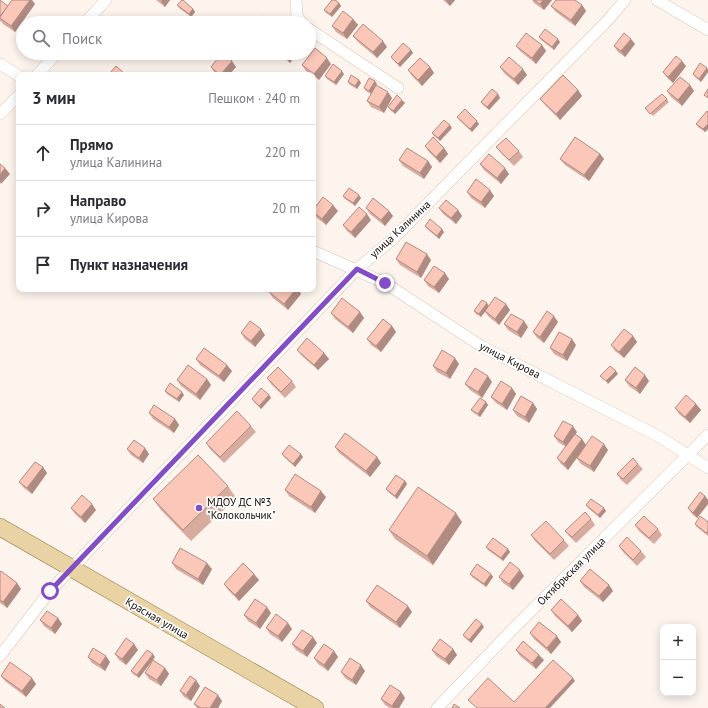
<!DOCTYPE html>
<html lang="ru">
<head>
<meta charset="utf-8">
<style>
  body { margin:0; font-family:"PT Sans",sans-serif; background:#f2f2f3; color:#2b2b33 }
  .controls { position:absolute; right:12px; bottom:12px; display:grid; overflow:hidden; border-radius:8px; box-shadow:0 2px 10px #0003 }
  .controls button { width:36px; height:36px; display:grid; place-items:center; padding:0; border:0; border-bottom:1px solid #e1e1e2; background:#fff; color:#2b2b33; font:20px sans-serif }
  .stop { position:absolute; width:12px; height:12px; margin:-9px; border:3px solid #834dc5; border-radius:50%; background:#fff }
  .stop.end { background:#834dc5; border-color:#fff; box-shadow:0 1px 4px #0008 }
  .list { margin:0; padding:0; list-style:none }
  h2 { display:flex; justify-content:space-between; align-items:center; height:52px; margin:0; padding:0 16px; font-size:17px }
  h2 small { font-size:13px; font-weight:400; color:#7c7c81 }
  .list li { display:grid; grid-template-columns:26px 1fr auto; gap:12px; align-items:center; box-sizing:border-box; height:56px; padding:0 16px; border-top:1px solid #e1e1e2 }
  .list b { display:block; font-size:15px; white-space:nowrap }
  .list p { margin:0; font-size:13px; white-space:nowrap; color:#7c7c81 }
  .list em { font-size:13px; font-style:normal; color:#7c7c81 }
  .icon { flex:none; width:22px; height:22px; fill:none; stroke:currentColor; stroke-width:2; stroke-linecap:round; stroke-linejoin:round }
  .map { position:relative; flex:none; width:708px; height:708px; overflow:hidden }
  .search { position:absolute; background:#fff; box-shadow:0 2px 10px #0003; left:16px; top:16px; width:300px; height:44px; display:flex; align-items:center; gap:10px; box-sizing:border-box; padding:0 14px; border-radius:22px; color:#7c7c81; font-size:15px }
  .panel { position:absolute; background:#fff; box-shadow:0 2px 10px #0003; left:16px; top:72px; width:300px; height:220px; border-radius:8px }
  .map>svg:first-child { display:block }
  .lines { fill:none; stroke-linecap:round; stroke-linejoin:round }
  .street-casing { stroke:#dbc6b6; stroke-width:12 }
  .primary-casing { stroke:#967a45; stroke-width:18 }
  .street { stroke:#fff; stroke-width:11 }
  .primary { stroke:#e9d2a3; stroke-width:17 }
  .wall { fill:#d8ab9f }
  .shaded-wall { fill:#b08b82 }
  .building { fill:#fbc7b9; stroke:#b08b82 }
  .route { stroke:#834dc5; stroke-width:5 }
  .poi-dot { fill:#834dc5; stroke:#fff; stroke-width:1.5 }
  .labels { text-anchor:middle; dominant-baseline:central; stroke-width:3.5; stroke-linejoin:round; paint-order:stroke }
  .street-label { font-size:11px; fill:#150e09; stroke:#fff }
  .poi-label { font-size:11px; fill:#150e09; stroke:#fff; text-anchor:start }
</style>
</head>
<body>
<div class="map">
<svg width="708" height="708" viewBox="0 0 708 708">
  <rect width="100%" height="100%" fill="#fdf4ed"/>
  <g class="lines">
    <defs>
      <g id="street">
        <polyline points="296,0 297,16 302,23"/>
        <polyline points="657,0 708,30"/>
        <polyline points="85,23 106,0"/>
        <polyline points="309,29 398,88"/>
        <polyline points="0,64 19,76"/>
        <polyline points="37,75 57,53"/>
        <polyline points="0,114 19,95"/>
        <polyline points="313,251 385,283 481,346 658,436 708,468"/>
        <polyline points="0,656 50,591 357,269 394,238 608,20 625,0"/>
        <polyline points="437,708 514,628 708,435"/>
      </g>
      <polyline id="primary" points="0,527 315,708"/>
    </defs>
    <use href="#street" class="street-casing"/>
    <use href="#primary" class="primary-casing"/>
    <use href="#street" class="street"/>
    <use href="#primary" class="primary"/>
  </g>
  <g class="wall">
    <polygon points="156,0 170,0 165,7"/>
    <polygon points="443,0 455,0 450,6"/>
    <polygon points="532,0 552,0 544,10 534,3"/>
    <polygon points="0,1 8,6 35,4 15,32 3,24 1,21 0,22"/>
    <polygon points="339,3 341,6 332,17 326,13 324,10"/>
    <polygon points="177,5 193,9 195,12 191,17 179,8"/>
    <polygon points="582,5 586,11 575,26 556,12 551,6"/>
    <polygon points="353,19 358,25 347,39 336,32 332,26"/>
    <polygon points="353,36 387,47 377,58 358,42"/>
    <polygon points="539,37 560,42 554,50 541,40"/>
    <polygon points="635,44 625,57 618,52 614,46"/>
    <polygon points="542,45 546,51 536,64 520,51 516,46"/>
    <polygon points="411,50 413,53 400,67 393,60 391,57"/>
    <polygon points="278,53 297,53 290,63"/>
    <polygon points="331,64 319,80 313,76 313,75 311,75 306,71 302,65"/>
    <polygon points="686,66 673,83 667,78 663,72"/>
    <polygon points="211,67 236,67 229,75 218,75 215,73"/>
    <polygon points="430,67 434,73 422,86 412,76 408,70"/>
    <polygon points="500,67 527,75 518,85 504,73"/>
    <polygon points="707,68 708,70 708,72 701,82 695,77 693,74"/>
    <polygon points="344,74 336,85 327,79 325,76"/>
    <polygon points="359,80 361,83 357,89 350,85 348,82"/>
    <polygon points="377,84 375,88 392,98 384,113 371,107 367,101 371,94 366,91 364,88"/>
    <polygon points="690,85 694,91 682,106 671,97 667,91"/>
    <polygon points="578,90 582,96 560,120 545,105 540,99"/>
    <polygon points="498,94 500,98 489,110 483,105 481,102"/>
    <polygon points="667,99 669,102 653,116 645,108"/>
    <polygon points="405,103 395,114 390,110 388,107"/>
    <polygon points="708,112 708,129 705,132 698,127 696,124"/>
    <polygon points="457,117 479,124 472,132 459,120"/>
    <polygon points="452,128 440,141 434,136 432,133"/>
    <polygon points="425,146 444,148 448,154 440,163 429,152"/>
    <polygon points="496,147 519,151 523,157 514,166 501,153"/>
    <polygon points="600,154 604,159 589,181 565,165 560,159"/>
    <polygon points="399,160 428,161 432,167 424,179 403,166"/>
    <polygon points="480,164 509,174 501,184 484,170"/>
    <polygon points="467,192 494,196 485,208 471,198"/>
    <polygon points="343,196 361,198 355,206 345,199"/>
    <polygon points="366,208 389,211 393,216 385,226 370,214"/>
    <polygon points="439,208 458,210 462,216 456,224 443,214"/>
    <polygon points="313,210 338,211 326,225 316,217 313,213"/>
    <polygon points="371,220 355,238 347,231 343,225"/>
    <polygon points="425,226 444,232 439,239 427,229"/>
    <polygon points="396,259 431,260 421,278 400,265"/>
    <polygon points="449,279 439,293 428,286 424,280"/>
    <polygon points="271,289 298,289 301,294 288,310 273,298 269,292"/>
    <polygon points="489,306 510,310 499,325 489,317 485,312 481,317 476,314 474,311"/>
    <polygon points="360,312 364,318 353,333 335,319 331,313"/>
    <polygon points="558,322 544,343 537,338 533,332"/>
    <polygon points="504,324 528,327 521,338 508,330"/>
    <polygon points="392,326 396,332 381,352 371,345 367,339"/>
    <polygon points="241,333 265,335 255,347 245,339"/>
    <polygon points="633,336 637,342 624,358 615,351 611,345"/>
    <polygon points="576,345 567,361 554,354 550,348"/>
    <polygon points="297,350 324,353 329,359 318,370 302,356"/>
    <polygon points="196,359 232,371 224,382 200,365"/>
    <polygon points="459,364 450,379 437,372 433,366"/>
    <polygon points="267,378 292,381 296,387 285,398 271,384"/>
    <polygon points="207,379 211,385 200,400 181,386 177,380"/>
    <polygon points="625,380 649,381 640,394 629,386"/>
    <polygon points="492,382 482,398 470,390 465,384"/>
    <polygon points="512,388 516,394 507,410 496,403 491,397"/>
    <polygon points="165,391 184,395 179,402 167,394"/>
    <polygon points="269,395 271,398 261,409 254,402 252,399"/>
    <polygon points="486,402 488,405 480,417 474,413 471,410"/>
    <polygon points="533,403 537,409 529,423 517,416 513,410"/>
    <polygon points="696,404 701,410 690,423 679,414 675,408"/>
    <polygon points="149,413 175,419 179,425 174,433 153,419"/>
    <polygon points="251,426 256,432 224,463 210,449 206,443"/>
    <polygon points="577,432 575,434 582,439 586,445 608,450 594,472 581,464 577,458 579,455 568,470 561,464 557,458 566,447 558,442 554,436"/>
    <polygon points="335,447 377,457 381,463 370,477 339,453"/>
    <polygon points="127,449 149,454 143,463 131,455"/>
    <polygon points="282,454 303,457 295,467 284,457"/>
    <polygon points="638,464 643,469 627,485 621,480 617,474"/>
    <polygon points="43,467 47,473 32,494 24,488 19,482"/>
    <polygon points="405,481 407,484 397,499 388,492 386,489"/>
    <polygon points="228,486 236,498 191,541 161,510 153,499"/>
    <polygon points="285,490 326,497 315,513 289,496"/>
    <polygon points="705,496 708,500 708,504 697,518 692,514 688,508"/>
    <polygon points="586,505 604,508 606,511 600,518 588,508"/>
    <polygon points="71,508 96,510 85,523 75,514"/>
    <polygon points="591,519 595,525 576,543 570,537 565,531"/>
    <polygon points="462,522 433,565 395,539 389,530"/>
    <polygon points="708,522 708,536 697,527 695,524"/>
    <polygon points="635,525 658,529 662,535 654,544 639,531"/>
    <polygon points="531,535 564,540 569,546 554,560 535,541"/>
    <polygon points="619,546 641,551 646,557 637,566 623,552"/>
    <polygon points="486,547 508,549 510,552 503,561 488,550"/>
    <polygon points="172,563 212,569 203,585 176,569"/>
    <polygon points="0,572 17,583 21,589 7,608 0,603"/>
    <polygon points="254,574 259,580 239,601 228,590 224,584"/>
    <polygon points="470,574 491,574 493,577 486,587 472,577"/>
    <polygon points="524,576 513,590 503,583 499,577"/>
    <polygon points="580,581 609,585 613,591 603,602 584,587"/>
    <polygon points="366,601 412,612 400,628 370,607"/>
    <polygon points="551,610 578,615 582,621 572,632 555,616"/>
    <polygon points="271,613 260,629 248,621 244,615"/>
    <polygon points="58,618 62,624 55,634 44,626 40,620"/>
    <polygon points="484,627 471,643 465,638 463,635"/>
    <polygon points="266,628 292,629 282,642 270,634"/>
    <polygon points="530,633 561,642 551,654 534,639"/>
    <polygon points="317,643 307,657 296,650 292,644"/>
    <polygon points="134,644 138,650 126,665 119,660 115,654"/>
    <polygon points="453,649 457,655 449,665 436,656 432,650"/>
    <polygon points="516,650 544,660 536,669 520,656"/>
    <polygon points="334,651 338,657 328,671 318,664 314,658"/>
    <polygon points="88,657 110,662 105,671 92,663"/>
    <polygon points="155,657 139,678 133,674 131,671"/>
    <polygon points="165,668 169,674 161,686 149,679 145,673"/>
    <polygon points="365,671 356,685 345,678 341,672"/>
    <polygon points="1,676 36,684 26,697 5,681"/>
    <polygon points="200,686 191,701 184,697 180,691"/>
    <polygon points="401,692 405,698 399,708 390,708 385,705 381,699"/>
    <polygon points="222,701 218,708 197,708 194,704"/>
  </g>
  <g class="shaded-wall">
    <polygon points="30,0 32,0 35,4 15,32 11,26"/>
    <polygon points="162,0 170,0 165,7 161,1"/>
    <polygon points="446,0 455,0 450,6"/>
    <polygon points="543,0 552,0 544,10 540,4"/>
    <polygon points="339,3 341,6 332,17 330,14"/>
    <polygon points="582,5 586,11 575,26 571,20"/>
    <polygon points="193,9 195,12 191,17 189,14"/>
    <polygon points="353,19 358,25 347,39 343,33"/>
    <polygon points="558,39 560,42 554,50 552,47"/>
    <polygon points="631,39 635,44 625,57 621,51"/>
    <polygon points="383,41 387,47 377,58 373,52"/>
    <polygon points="542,45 546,51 536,64 532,58"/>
    <polygon points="411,50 413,53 400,67 398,64"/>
    <polygon points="288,53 297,53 290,63 286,57"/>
    <polygon points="327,58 331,64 319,80 314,74"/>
    <polygon points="232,61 236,67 229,75 221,75"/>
    <polygon points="682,61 686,66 673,83 668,77"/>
    <polygon points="430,67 434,73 422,86 418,80"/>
    <polygon points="707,68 708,70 708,72 701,82 699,79"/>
    <polygon points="523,69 527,75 518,85 514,79"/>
    <polygon points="342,71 344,74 336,85 334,82"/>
    <polygon points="359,80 361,83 357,89 355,86"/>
    <polygon points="375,81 377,84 371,94 369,91"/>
    <polygon points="690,85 694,91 682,106 678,100"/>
    <polygon points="578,90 582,96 560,120 556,114"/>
    <polygon points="388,92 392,98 384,113 379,107"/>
    <polygon points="498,94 500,98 489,110 487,107"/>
    <polygon points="402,100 405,103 395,114 393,111"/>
    <polygon points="477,121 479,124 472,132 470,129"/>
    <polygon points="708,124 708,129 705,132 703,129"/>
    <polygon points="450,125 452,128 440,141 438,138"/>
    <polygon points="444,148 448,154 440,163 436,157"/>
    <polygon points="600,154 604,159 589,181 584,175"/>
    <polygon points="428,161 432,167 424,179 420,173"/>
    <polygon points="5,168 10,174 1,184 0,182 0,175"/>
    <polygon points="505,168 509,174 501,184 497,178"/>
    <polygon points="490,190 494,196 485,208 481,202"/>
    <polygon points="359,195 361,198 355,206 353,203"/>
    <polygon points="333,205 338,211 326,225 322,219"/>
    <polygon points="458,210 462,216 456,224 451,218"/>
    <polygon points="389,211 393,216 385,226 381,220"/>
    <polygon points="367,214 371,220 355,238 351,232"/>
    <polygon points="442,229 444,232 439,239 437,236"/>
    <polygon points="427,254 431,260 421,278 417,272"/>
    <polygon points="445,273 449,279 439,293 434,287"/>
    <polygon points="296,289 298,289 301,294 288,310 284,304"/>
    <polygon points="487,303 489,306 481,317 479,314"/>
    <polygon points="506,304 510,310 499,325 495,319"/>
    <polygon points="360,312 364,318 353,333 348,327"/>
    <polygon points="554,316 558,322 544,343 540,337"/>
    <polygon points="524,321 528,327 521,338 517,332"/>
    <polygon points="392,326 396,332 381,352 376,346"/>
    <polygon points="261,329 265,335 255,347 251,341"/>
    <polygon points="633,336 637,342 624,358 619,352"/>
    <polygon points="572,339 576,345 567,361 563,355"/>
    <polygon points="324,353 329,359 318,370 314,365"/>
    <polygon points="455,358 459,364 450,379 446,373"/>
    <polygon points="227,365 232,371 224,382 219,376"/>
    <polygon points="616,371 618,374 608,384 606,381"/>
    <polygon points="645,375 649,381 640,394 636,388"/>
    <polygon points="488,376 492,382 482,398 478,392"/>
    <polygon points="207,379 211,385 200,400 196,394"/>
    <polygon points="512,388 516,394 507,410 502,404"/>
    <polygon points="182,392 184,395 179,402 177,399"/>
    <polygon points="269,395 271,398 261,409 259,406"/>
    <polygon points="486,402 488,405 480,417 478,414"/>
    <polygon points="533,403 537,409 529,423 525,417"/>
    <polygon points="696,404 701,410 690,423 685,417"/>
    <polygon points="175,419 179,425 174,433 169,427"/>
    <polygon points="573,426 577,432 567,448 563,442"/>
    <polygon points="582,439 586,445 568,470 564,464"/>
    <polygon points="604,444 608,450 594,472 590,466"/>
    <polygon points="145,448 149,454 143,463 139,458"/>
    <polygon points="301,454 303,457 295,467 293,464"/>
    <polygon points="377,457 381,463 370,477 366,471"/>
    <polygon points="43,467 47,473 32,494 27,488"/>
    <polygon points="405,481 407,484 397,499 395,496"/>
    <polygon points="321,491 326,497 315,513 311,507"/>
    <polygon points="705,496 708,500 708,504 697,518 693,513"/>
    <polygon points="92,504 96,510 85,523 81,517"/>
    <polygon points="604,508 606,511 600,518 598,515"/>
    <polygon points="456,513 462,522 433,565 427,556"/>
    <polygon points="508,549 510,552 503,561 501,558"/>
    <polygon points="207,563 212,569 203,585 198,579"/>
    <polygon points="520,570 524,576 513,590 509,584"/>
    <polygon points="254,574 259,580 239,601 235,595"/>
    <polygon points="491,574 493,577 486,587 484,584"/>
    <polygon points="17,583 21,589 7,608 3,602"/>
    <polygon points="609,585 613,591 603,602 599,596"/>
    <polygon points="408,606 412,612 400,628 396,622"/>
    <polygon points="267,607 271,613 260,629 256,623"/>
    <polygon points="578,615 582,621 572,632 568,626"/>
    <polygon points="58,618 62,624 55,634 51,628"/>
    <polygon points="288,623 292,629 282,642 278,636"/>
    <polygon points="482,624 484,627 471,643 469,640"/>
    <polygon points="557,636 561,642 551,654 547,648"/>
    <polygon points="313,637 317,643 307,657 303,651"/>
    <polygon points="134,644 138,650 126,665 122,659"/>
    <polygon points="453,649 457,655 449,665 445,659"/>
    <polygon points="334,651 338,657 328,671 324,665"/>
    <polygon points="153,654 155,657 139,678 137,675"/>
    <polygon points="539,655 544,660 536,669 532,663"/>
    <polygon points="106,656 110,662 105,671 100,665"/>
    <polygon points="361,665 365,671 356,685 352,680"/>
    <polygon points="165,668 169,674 161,686 157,680"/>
    <polygon points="32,678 36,684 26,697 22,691"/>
    <polygon points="573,678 575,681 550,708 545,708"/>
    <polygon points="196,680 200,686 191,701 186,695"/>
    <polygon points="401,692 405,698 399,708 393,708 392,706"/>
    <polygon points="218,695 222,701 218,708 210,708"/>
  </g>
  <g class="building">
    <polygon points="0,0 8,6 0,16"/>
    <polygon points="12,0 30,0 11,26 0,18 0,17"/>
    <polygon points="182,0 183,0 193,9 189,14 177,5"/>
    <polygon points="332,0 335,0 339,3 330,14 324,10"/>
    <polygon points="534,0 543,0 540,4"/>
    <polygon points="556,0 575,0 582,5 571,20 551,6"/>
    <polygon points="343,11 353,19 343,33 332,26"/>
    <polygon points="263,16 272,23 257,23"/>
    <polygon points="38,18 45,23 34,23"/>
    <polygon points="363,24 383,41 373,52 353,36"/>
    <polygon points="545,29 558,39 552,47 539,37"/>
    <polygon points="526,33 542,45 532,58 516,46"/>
    <polygon points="624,33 631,39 621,51 614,46"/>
    <polygon points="403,43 411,50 398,64 391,57"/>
    <polygon points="315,48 327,58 314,74 302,65"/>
    <polygon points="222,53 232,61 220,75 211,67"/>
    <polygon points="281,53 288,53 286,57"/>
    <polygon points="676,56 682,61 668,77 663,72"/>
    <polygon points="509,57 523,69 514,79 500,67"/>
    <polygon points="420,58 430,67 418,80 408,70"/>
    <polygon points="700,63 707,68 699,79 693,74"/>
    <polygon points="333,64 342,71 334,82 325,76"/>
    <polygon points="116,66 126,75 108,75"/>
    <polygon points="351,75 359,80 355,86 348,82"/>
    <polygon points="563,75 578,90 556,114 540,99"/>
    <polygon points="680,77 690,85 678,100 667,91"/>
    <polygon points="369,78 375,81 369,91 364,88"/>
    <polygon points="376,85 388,92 379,107 367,101"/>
    <polygon points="492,89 498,94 487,107 481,102"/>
    <polygon points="708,89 708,98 704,95"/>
    <polygon points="662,94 667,99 650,114 645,108"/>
    <polygon points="397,95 402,100 393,111 388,107"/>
    <polygon points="465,109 477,121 470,129 457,117"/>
    <polygon points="707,111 708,112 708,124 703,129 696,124"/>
    <polygon points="444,120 450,125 438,138 432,133"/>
    <polygon points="433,137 444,148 436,157 425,146"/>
    <polygon points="575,137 600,154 584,175 560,159"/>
    <polygon points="506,138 519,151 509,160 496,147"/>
    <polygon points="407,148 428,161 420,173 399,160"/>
    <polygon points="489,154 505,168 497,178 480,164"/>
    <polygon points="0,164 5,168 0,175"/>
    <polygon points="476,179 490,190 481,202 467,192"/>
    <polygon points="349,188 359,195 353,203 343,196"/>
    <polygon points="323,197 333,205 322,219 313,212 313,210"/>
    <polygon points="373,198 389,211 381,220 366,208"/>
    <polygon points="446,200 458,210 451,218 439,208"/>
    <polygon points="359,207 367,214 351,232 343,225"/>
    <polygon points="430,219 442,229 437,236 425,226"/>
    <polygon points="406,242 427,254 417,272 396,259"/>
    <polygon points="434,266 445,273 434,287 424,280"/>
    <polygon points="271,289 296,289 284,304 269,292"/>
    <polygon points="495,297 506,304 495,319 485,311"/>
    <polygon points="342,298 360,312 348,327 331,313"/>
    <polygon points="482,300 487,303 479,314 474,311"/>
    <polygon points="547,311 554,316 540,337 533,332"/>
    <polygon points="511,314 524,321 517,332 504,324"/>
    <polygon points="383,319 392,326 376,346 367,339"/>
    <polygon points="250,321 261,329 251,341 241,333"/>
    <polygon points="624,329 633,336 619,352 611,345"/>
    <polygon points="559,332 572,339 563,355 550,348"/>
    <polygon points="307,338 324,353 314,365 297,350"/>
    <polygon points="204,348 227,365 219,376 196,359"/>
    <polygon points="442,350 455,358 446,373 433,366"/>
    <polygon points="188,365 207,379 196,394 177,380"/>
    <polygon points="610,366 616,371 606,381 600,376"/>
    <polygon points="278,367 292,381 281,392 267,378"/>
    <polygon points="635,367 645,375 636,388 625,380"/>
    <polygon points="475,368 488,376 478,392 465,384"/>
    <polygon points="501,381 512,388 502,404 491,397"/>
    <polygon points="170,383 182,392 177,399 165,391"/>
    <polygon points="261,388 269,395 259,406 252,399"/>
    <polygon points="686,395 696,404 685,417 675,408"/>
    <polygon points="521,396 533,403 525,417 513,410"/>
    <polygon points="480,398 486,402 478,414 471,410"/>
    <polygon points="154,405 175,419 169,427 149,413"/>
    <polygon points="237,411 251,426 220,457 206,443"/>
    <polygon points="563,421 573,426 563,442 554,436"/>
    <polygon points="345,433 377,457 366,471 335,447"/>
    <polygon points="575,434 582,439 564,464 557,458"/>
    <polygon points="592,436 604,444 590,466 577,458"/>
    <polygon points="134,440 145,448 139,458 127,449"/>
    <polygon points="289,445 301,454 293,464 282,454"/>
    <polygon points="198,455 228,486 183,530 153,499"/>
    <polygon points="633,458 638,464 623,479 617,474"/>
    <polygon points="35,462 43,467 27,488 19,482"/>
    <polygon points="295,474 321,491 311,507 285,490"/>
    <polygon points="396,475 405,481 395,496 386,489"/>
    <polygon points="418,487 456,513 427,556 389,530"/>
    <polygon points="700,492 705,496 693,513 688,508"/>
    <polygon points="82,495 92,504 81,517 71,508"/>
    <polygon points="591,499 604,508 598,515 586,505"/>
    <polygon points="585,512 591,519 572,537 565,531"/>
    <polygon points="644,516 658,529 649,538 635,525"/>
    <polygon points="700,516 708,522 708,531 706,533 695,524"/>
    <polygon points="546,521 564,540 550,554 531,535"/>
    <polygon points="627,537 641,551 633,560 619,546"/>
    <polygon points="493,538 508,549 501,558 486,547"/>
    <polygon points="180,548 207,563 198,579 172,563"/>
    <polygon points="510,562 520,570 509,584 499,577"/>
    <polygon points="243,563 254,574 235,595 224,584"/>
    <polygon points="477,564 491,574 484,584 470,574"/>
    <polygon points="590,569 609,585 599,596 580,581"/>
    <polygon points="1,571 17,583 3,602 0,600 0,572"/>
    <polygon points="377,585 408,606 396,622 366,601"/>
    <polygon points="255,599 267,607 256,623 244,615"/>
    <polygon points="561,599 578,615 568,626 551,610"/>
    <polygon points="47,611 58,618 51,628 40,620"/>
    <polygon points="276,614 288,623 278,636 266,628"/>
    <polygon points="476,619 482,624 469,640 463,635"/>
    <polygon points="539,622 557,636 547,648 530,633"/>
    <polygon points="302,630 313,637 303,651 292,644"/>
    <polygon points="126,638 134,644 122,659 115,654"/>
    <polygon points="440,639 453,649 445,659 432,650"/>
    <polygon points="523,641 539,655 532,663 516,650"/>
    <polygon points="324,644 334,651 324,665 314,658"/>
    <polygon points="93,648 106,656 100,665 88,657"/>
    <polygon points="147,650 153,654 137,675 131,671"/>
    <polygon points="350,658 361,665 352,680 341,672"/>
    <polygon points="153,660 165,668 157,680 145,673"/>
    <polygon points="553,660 573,678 545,708 477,708 468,700 488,678 514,702"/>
    <polygon points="10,662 32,678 22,691 1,676"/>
    <polygon points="190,676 196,680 186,695 180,691"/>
    <polygon points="390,685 401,692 392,706 381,699"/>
    <polygon points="205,687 218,695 210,708 201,708 194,704"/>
    <polygon points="0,704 5,708 0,708"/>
    <polygon points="454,704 460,708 452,708"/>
  </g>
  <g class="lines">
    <polyline class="route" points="50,591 357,269 385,283"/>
  </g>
  <circle class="poi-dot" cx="199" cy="508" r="4"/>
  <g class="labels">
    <g class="street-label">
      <text transform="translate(400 229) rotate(-43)">улица Калинина</text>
      <text transform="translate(510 360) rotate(27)">улица Кирова</text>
      <text transform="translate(571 571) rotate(-45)">Октябрьская улица</text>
      <text transform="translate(157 618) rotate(30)">Красная улица</text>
    </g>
    <g class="poi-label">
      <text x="207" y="502">МДОУ ДС №3<tspan x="207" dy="13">"Колокольчик"</tspan></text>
    </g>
  </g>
</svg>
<div class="controls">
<button>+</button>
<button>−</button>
</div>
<div class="stop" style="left:50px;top:591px"></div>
<div class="stop end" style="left:385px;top:283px"></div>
<div class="search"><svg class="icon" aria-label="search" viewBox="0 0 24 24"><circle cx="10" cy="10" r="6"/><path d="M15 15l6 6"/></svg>Поиск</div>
<section class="panel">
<h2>3 мин<small>Пешком · 240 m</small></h2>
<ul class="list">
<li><svg class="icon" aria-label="ahead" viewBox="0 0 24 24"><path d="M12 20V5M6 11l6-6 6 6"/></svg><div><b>Прямо</b><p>улица Калинина</p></div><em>220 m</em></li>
<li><svg class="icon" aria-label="right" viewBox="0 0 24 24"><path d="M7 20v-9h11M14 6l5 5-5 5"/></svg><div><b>Направо</b><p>улица Кирова</p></div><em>20 m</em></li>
<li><svg class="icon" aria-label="arrive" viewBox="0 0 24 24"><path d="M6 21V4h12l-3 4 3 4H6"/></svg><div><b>Пункт назначения</b></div></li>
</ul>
</section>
</div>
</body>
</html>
